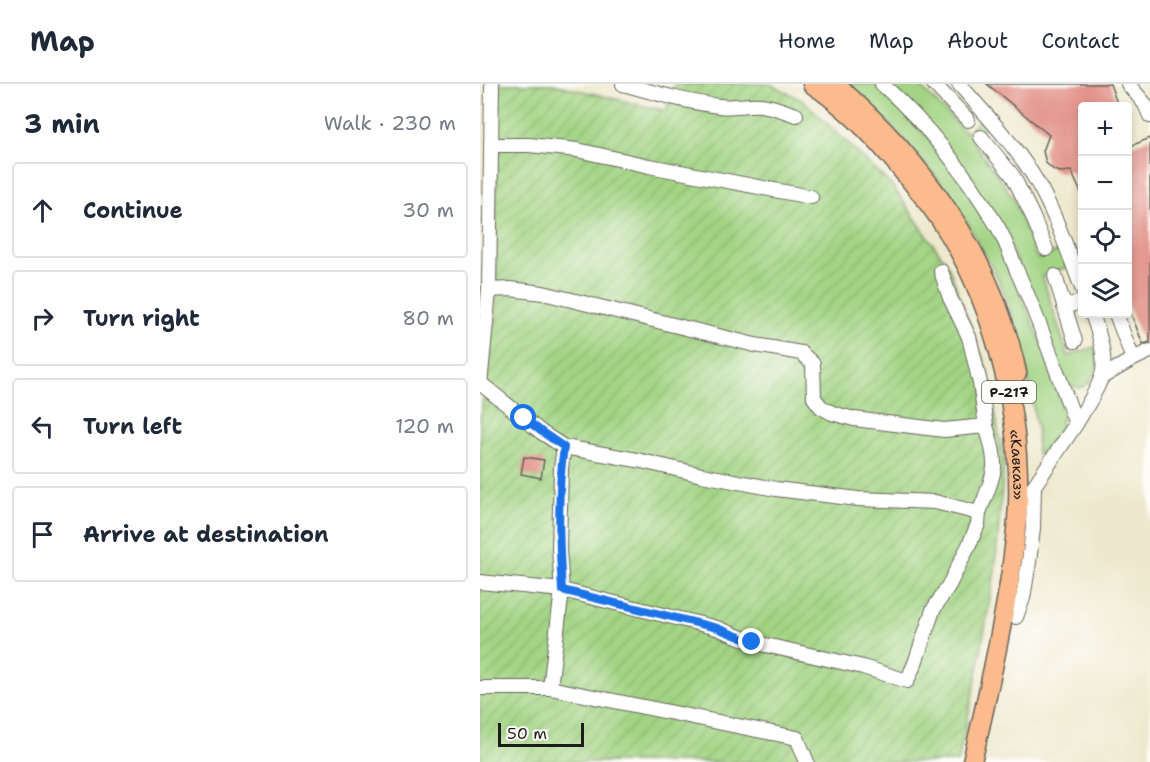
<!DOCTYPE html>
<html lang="en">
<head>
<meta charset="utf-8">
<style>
  body { margin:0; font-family:"Shantell Sans",sans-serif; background:#f6f6f7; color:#1f2937 }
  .controls { position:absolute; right:18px; top:18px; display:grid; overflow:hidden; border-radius:6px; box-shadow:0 3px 9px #0003 }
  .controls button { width:54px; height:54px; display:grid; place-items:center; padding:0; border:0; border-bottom:2px solid #e0e1e3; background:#fff; color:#1f2937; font:30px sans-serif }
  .scale { position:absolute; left:18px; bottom:15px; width:86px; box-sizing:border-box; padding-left:6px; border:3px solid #1c1c1c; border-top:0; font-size:16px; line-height:21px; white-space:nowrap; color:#1c1c1c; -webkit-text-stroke:4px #fdfcf7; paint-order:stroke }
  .stop { position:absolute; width:18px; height:18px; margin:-14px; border:4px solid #1a73e8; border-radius:50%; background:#fff }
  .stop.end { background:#1a73e8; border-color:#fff; box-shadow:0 2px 6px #0008 }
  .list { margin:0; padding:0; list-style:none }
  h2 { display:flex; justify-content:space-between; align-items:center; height:78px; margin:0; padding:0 24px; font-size:26px }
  h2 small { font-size:20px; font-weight:400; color:#747a83 }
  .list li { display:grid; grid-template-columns:39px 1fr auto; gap:18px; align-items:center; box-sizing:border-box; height:96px; margin:0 12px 12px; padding:0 12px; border:2px solid #e0e1e3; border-radius:6px }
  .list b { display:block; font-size:22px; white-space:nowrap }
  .list em { font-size:20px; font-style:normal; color:#747a83 }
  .icon { flex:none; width:33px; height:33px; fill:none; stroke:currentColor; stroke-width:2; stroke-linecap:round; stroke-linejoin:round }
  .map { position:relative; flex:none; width:670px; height:678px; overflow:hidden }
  header { display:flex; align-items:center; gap:36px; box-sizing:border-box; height:84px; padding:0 30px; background:#fff; border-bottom:2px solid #e0e1e3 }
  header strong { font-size:28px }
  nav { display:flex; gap:33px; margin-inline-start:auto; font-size:21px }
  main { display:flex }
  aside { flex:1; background:#fff }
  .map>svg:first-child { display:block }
  .grass { fill:#a3d484; stroke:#607850; stroke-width:1.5 }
  .garden { fill:url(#garden-furrows); stroke:#607850; stroke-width:1.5 }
  .building { fill:#e08a82 }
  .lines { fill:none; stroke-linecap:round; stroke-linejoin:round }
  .minor-casing { stroke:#66645a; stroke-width:16 }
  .major-casing { stroke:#66645a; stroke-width:21 }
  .minor { stroke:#fff; stroke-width:14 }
  .major { stroke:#fbbb8d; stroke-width:18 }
  .route { stroke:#1a73e8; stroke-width:8 }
  .labels { text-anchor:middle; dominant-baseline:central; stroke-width:5; stroke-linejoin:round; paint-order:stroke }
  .shield { fill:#fdfcf7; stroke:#605f5e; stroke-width:1.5 }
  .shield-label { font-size:14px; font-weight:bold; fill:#1c1c1c }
  .street-label { font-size:15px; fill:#1c1c1c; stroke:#fdfcf7 }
</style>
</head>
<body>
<header>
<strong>Map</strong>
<nav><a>Home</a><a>Map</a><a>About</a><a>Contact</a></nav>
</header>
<main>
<aside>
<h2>3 min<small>Walk · 230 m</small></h2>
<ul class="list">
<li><svg class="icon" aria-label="ahead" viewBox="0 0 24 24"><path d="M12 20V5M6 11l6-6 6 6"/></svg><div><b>Continue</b></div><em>30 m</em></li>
<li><svg class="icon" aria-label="right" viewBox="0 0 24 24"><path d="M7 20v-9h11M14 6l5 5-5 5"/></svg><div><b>Turn right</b></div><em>80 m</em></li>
<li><svg class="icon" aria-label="left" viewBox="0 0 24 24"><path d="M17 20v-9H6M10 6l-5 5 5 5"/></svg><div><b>Turn left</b></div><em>120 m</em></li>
<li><svg class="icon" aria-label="arrive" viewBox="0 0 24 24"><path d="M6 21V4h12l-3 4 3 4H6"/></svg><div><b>Arrive at destination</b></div></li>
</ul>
</aside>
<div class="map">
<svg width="670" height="678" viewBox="0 0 670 678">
  <defs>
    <pattern id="garden-furrows" width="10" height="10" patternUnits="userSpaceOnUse" patternTransform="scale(1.5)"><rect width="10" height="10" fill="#a3d484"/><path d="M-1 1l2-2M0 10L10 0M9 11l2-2" fill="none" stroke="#8cb571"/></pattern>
  </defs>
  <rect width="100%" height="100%" fill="#fdfcf7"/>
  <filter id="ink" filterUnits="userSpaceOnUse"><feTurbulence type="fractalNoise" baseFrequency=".0167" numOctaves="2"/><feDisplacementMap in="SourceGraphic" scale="12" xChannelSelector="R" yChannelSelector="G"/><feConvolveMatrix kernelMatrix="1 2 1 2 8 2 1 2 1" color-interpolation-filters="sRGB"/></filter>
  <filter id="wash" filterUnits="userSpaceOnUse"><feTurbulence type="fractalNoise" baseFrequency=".008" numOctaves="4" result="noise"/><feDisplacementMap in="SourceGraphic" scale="24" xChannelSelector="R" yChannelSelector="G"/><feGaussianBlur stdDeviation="1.35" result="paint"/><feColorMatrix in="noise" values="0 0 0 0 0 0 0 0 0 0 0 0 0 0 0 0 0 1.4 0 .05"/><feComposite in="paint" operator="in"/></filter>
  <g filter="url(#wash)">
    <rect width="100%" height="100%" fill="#eee9ce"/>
    <g class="grass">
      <polygon points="369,0 394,0 410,15 453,59 482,97 516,152 564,265 584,329 580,344 561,371 559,371 557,369 557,344 546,281 529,222 518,195 491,145 457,93 411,41"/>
      <path d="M409,0H438L486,49L502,34L507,41L491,55L533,113L557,175L581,166L588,183L562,192L588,272L615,263C616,267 617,270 618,273C619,283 612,299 602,303C597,305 592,302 588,300L523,146Z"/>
    </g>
    <polygon class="garden" points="17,0 73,0 186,27 195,0 290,0 324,17 413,103 468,181 508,289 524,379 515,487 496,596 478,678 0,678 0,334 16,234"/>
    <g id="blocks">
      <g class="building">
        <polygon points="507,0 630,0 638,22 603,22 603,113 591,87 580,88 574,86 566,79 563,67 569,51"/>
        <polygon points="670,54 670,258 663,260 648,222 648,63"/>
        <polygon points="44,373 64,376 61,394 41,390"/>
      </g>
    </g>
  </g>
  <g filter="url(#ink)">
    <use href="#blocks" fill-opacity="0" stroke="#66645a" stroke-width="1.5"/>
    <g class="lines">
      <defs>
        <g id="minor">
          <path d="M143,0C175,9 206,18 239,22C253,24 266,20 280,21C293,22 304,27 316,31"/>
          <path d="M402,0C450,43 486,89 519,145C526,158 531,173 537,187C560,237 577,288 596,340L554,402L553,444L549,478L543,514L536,533"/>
          <polyline points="454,0 488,36"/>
          <path d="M479,0C505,30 537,63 557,98C576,131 588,168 602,204"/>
          <polyline points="648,0 665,20 670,32"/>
          <polyline points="501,53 533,92 552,131 566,165"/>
          <polyline points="11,61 49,61 97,66 169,82 331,113"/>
          <polyline points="575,192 595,257"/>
          <polyline points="9,206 30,205 63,209 275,261 321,269 333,280 334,314 341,323 352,329 374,335 464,346 506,342 500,299 489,253 470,214 461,187"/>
          <polyline points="584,223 602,217"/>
          <polyline points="653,275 670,267"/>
          <polyline points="622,293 653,275 636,230"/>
          <path d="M0,299L61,348L84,363L157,376L222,391L296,405L378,415L455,418L499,429C504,415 512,399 514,384C515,371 510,354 506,342"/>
          <polyline points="0,301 9,206 12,0"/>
          <path d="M596,340C604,326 616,309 621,294C628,277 618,246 612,230"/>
          <polyline points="0,498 82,506 237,544 272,558 383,583 427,597 435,579 453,526 469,501 489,461 498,440 499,429"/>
          <polyline points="0,604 70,604 317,654 327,678"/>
          <polyline points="70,604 82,506 79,465 81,384 84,363"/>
        </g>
        <g id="major">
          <path id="s1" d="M332,0C365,22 395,53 420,84C434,100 447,117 459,134C512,212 541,325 538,419C537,446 533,473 529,500C519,560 506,619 492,678"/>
          <path d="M355,0C443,76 513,173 537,289"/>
        </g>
      </defs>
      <use href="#minor" class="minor-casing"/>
      <use href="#major" class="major-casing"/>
      <use href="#minor" class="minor"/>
      <use href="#major" class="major"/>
    </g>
  </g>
  <g class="lines" filter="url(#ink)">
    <path class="route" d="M44,334L62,348L84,363C77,410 79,458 82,506L237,544L272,558"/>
  </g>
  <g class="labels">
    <rect class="shield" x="502" y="297" width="54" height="22" rx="4.5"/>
    <g class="shield-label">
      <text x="529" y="308">Р-217</text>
    </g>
    <g class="street-label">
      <text stroke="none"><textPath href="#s1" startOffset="447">«Кавказ»</textPath></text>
    </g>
  </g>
</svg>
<div class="controls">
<button>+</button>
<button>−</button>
<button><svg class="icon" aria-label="locate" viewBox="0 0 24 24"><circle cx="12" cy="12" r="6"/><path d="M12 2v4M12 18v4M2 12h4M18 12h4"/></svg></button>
<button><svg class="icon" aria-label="layers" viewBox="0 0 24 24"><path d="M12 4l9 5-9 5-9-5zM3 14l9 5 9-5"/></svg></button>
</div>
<div class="scale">50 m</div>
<div class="stop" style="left:44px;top:334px"></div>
<div class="stop end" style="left:272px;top:558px"></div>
</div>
</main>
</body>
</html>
